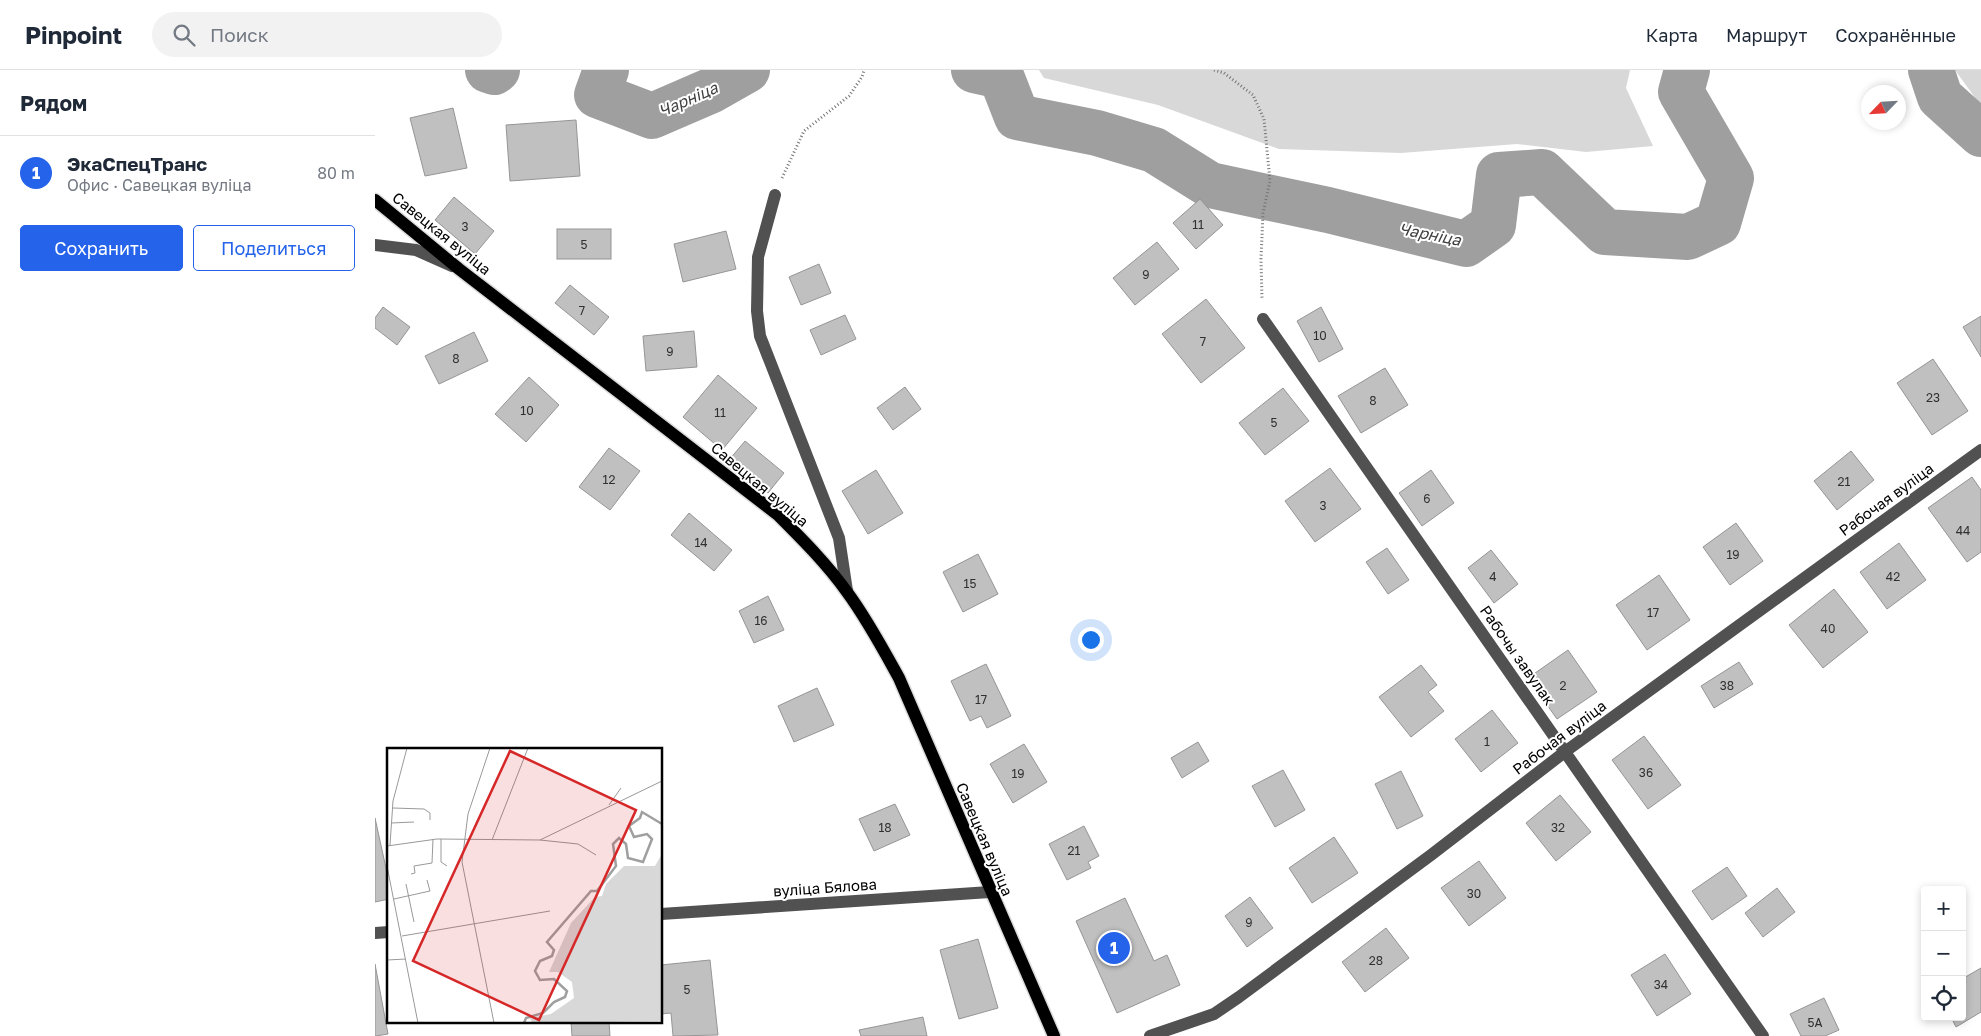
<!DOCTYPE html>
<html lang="ru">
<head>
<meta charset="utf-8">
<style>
  body { margin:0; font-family:"Golos Text",sans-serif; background:#f2f2f3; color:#1f2937 }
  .controls { position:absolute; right:15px; bottom:15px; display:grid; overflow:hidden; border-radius:5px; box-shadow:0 2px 8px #0003 }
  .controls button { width:45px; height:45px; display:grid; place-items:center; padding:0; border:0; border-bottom:1px solid #e0e1e3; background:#fff; color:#1f2937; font:25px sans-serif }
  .compass { position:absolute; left:1486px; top:15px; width:45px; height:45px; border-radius:50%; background:#fff; box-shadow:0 2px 8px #0003; rotate:245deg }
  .you { position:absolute; left:715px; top:569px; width:18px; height:18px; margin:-12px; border:4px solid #fff; border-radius:50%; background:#1a73e8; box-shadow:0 0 0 8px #1a73e833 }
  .badge { display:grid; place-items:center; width:32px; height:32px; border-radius:50%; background:#2563eb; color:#fff; font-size:16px; font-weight:700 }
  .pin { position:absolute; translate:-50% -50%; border:2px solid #fff; box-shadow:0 1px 5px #0006 }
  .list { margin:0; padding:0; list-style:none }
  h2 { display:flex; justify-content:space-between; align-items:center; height:65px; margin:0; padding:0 20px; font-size:21px }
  h2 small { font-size:16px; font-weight:400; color:#747a83 }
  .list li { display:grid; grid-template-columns:32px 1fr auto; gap:15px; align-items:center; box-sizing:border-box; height:75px; padding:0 20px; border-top:1px solid #e0e1e3 }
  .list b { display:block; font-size:19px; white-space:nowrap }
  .list p { margin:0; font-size:16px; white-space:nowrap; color:#747a83 }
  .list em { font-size:16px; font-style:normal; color:#747a83 }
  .actions { display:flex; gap:10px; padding:15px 20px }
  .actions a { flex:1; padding:11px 0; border:1px solid #2563eb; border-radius:5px; text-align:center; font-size:18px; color:#2563eb }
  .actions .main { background:#2563eb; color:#fff }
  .icon { flex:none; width:28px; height:28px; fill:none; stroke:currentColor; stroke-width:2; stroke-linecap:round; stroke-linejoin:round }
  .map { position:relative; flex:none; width:1606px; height:966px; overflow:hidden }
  header { display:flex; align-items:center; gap:30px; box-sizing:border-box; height:70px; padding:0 25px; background:#fff; border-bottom:1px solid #e0e1e3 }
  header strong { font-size:24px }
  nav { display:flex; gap:28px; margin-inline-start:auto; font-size:18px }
  .search { width:350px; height:45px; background:#f2f2f3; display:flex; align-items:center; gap:12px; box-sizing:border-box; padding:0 18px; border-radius:28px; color:#747a83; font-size:19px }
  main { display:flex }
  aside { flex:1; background:#fff }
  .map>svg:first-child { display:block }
  .green { fill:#d8d8d8 }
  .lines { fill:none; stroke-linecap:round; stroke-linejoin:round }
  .river { stroke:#9f9f9f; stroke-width:46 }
  .building { fill:#c0c0c0; stroke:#959595 }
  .major-casing { stroke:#dbdbdb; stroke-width:15 }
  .path { stroke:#737373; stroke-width:3; stroke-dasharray:1 2.5; stroke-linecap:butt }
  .minor { stroke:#515151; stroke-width:12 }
  .major { stroke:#000; stroke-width:12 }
  .labels { text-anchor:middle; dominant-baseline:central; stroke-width:4; stroke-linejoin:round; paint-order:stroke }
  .number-label { font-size:12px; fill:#303030 }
  .street-label { font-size:15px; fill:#000; stroke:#fff }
  .water-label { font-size:16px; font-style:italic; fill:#404040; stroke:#fff }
  .inset-river { fill:none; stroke:#9f9f9f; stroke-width:2.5 }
  .inset-road { fill:none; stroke:#999; stroke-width:1 }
  .view { fill:#d62828; fill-opacity:0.15; stroke:#d62828; stroke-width:2.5 }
  .inset-edge { fill:none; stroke:#000; stroke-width:2.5 }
</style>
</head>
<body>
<header>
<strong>Pinpoint</strong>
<div class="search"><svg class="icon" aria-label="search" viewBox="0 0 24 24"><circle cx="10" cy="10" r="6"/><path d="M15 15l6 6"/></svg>Поиск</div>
<nav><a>Карта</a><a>Маршрут</a><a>Сохранённые</a></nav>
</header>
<main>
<aside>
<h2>Рядом<small></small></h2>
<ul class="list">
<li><span class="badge">1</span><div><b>ЭкаСпецТранс</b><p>Офис · Савецкая вуліца</p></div><em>80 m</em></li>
</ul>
<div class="actions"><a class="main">Сохранить</a><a>Поделиться</a></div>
</aside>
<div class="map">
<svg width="1606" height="966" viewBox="0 0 1606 966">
  <rect width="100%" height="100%" fill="#fff"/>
  <g class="green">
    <polygon points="664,0 1255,0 1251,18 1278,76 1211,82 1142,74 1026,83 904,79 783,35 669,8"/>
    <polygon points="1580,0 1606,0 1606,36"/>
  </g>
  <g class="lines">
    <g class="river">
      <polyline points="113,0 119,2 122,0"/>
      <polyline points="231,0 222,25 277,46 335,21 372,0"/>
      <polyline points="599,0 626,6 642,47 722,63 779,80 835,115 953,140 1091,174 1118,155 1124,105 1167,102 1230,162 1313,167 1343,153 1356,108 1306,22 1312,0"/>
      <polyline points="1556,0 1565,27 1606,64"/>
    </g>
  </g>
  <g class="building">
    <polygon points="78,38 92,98 50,106 35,48"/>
    <polygon points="201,50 205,106 135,111 131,55"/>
    <polygon points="79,127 119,161 100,184 60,150"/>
    <polygon points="825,129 848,155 821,179 798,153"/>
    <rect x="182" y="159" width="54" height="30"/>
    <polygon points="351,161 361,199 308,212 299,174"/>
    <polygon points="782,172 804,199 760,235 738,208"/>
    <polygon points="444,194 456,223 426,235 414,207"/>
    <polygon points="195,215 234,247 219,265 180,233"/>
    <polygon points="831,229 870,278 826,313 787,264"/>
    <polygon points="8,237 35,257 22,275 0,258 0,248"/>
    <polygon points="946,237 968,279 944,292 922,251"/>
    <polygon points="470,245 481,269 446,285 435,260"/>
    <polygon points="1606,246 1606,287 1588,257"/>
    <polygon points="319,261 322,297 271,301 268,266"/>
    <polygon points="99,262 113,291 64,314 50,286"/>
    <polygon points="1558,289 1593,341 1557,365 1522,313"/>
    <polygon points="1010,298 1033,335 986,363 963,326"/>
    <polygon points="343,305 382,338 347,380 308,347"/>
    <polygon points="154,307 184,335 151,372 120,344"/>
    <polygon points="530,317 546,339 518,360 502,338"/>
    <polygon points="908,318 934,351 890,385 864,353"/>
    <polygon points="370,371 409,403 393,423 354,390"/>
    <polygon points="234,378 265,401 235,440 204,417"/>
    <polygon points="1476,381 1499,410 1462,440 1439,411"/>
    <polygon points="955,398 986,439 940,472 910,431"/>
    <polygon points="501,400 528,443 493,464 467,421"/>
    <polygon points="1056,400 1079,433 1047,456 1024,423"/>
    <polygon points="1597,407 1606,420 1606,482 1592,492 1553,438"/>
    <polygon points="314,443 357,480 339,501 296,465"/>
    <polygon points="1361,453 1388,491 1355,515 1328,477"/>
    <polygon points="1524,473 1551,510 1512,539 1485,502"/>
    <polygon points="1012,478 1034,510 1013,524 991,492"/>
    <polygon points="1116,480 1143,514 1119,533 1093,498"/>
    <polygon points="603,484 623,524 588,542 568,502"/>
    <polygon points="1284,505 1315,550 1272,580 1241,535"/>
    <polygon points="1459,519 1493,562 1448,598 1414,555"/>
    <polygon points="393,526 409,560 379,573 364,541"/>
    <polygon points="1193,580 1222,622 1182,649 1153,608"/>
    <polygon points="1364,592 1378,614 1339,638 1326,616"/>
    <polygon points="611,594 636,646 612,658 606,646 595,651 576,611"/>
    <polygon points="1046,595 1062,615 1053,622 1069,641 1036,667 1004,627"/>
    <polygon points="442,618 459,655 419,672 403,636"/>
    <polygon points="1117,640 1143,673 1106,702 1080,669"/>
    <polygon points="1269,666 1306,715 1273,739 1237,690"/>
    <polygon points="823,672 834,691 807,708 796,688"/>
    <polygon points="649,674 672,712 638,733 615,694"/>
    <polygon points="908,700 930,740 900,757 877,716"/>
    <polygon points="1026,701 1048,746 1022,759 1000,714"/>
    <polygon points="1185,725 1216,762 1181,791 1151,753"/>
    <polygon points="520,734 535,765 499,781 484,749"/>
    <polygon points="0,748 14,812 14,829 0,832"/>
    <polygon points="709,756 724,786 713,792 716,798 692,810 674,774"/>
    <polygon points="959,767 983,803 937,833 914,798"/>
    <polygon points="1104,791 1131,828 1094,856 1066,818"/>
    <polygon points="1352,797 1372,826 1337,850 1317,821"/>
    <polygon points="1402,818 1420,842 1388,867 1370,843"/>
    <polygon points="875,827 898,858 872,877 850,846"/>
    <polygon points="750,828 779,891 792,885 805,915 742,943 701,851"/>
    <polygon points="1011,858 1034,888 990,922 967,892"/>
    <polygon points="603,869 623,938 584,949 565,880"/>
    <polygon points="1290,884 1316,924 1282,946 1256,905"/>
    <polygon points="335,890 343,965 298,966 296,943 286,944 286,895"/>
    <polygon points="0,894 13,964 1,966 0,966"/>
    <polygon points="1606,898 1606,942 1581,957 1576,947 1587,947 1587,909"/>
    <polygon points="1449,928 1464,960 1450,966 1426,966 1415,944"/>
    <polygon points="548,947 552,966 486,966 484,960"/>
    <polygon points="196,952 234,952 235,966 197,966"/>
  </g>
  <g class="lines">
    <defs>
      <path id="major" d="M0,130L84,199L403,445C427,469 452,494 472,522C492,549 508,579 524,608L679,966"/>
    </defs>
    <use href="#major" class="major-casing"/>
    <g class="path">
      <polyline points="839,0 849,3 878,25 889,49 895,111 888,143 886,189 887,230"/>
      <polyline points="407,108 429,61 474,26 487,7 489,0"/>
    </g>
    <g class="minor">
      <polyline points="400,125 383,187 382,241 385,266 464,468 472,521"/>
      <polyline points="0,175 41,180 77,196"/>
      <polyline points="888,249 1388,966"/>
      <polyline points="286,844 615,822"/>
      <polyline points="0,863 14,862"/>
      <polyline points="775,966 839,944 864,927 1056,785 1191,681 1606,380"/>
    </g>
    <use href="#major" class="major"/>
  </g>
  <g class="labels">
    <g class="number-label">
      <text x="823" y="154">11</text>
      <text x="90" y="156">3</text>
      <text x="209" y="174">5</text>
      <text x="771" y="204">9</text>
      <text x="207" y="240">7</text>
      <text x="945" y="265">10</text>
      <text x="828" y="271">7</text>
      <text x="295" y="281">9</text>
      <text x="81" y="288">8</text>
      <text x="1558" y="327">23</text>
      <text x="998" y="330">8</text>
      <text x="152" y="340">10</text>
      <text x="345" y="342">11</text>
      <text x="899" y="352">5</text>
      <text x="234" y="409">12</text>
      <text x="1469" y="411">21</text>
      <text x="1052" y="428">6</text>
      <text x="948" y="435">3</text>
      <text x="1588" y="460">44</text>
      <text x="326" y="472">14</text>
      <text x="1358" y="484">19</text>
      <text x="1118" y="506">4</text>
      <text x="1518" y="506">42</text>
      <text x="595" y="513">15</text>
      <text x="1278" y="542">17</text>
      <text x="386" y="550">16</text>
      <text x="1453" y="558">40</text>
      <text x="1188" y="615">2</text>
      <text x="1352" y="615">38</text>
      <text x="606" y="629">17</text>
      <text x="1112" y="671">1</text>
      <text x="1271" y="702">36</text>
      <text x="643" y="703">19</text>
      <text x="510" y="757">18</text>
      <text x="1183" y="757">32</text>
      <text x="699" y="780">21</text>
      <text x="1099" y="823">30</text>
      <text x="874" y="852">9</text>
      <text x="1001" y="890">28</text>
      <text x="1286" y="914">34</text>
      <text x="312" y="919">5</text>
      <text x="1440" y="952">5А</text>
    </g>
    <g class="street-label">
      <text transform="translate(67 163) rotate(39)">Савецкая вуліца</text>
      <text transform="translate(385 414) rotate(40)">Савецкая вуліца</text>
      <text transform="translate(1511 429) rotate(-36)">Рабочая вуліца</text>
      <text transform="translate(1143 585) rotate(55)">Рабочы завулак</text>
      <text transform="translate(1184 667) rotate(-37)">Рабочая вуліца</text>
      <text transform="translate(610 769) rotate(67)">Савецкая вуліца</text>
      <text transform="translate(450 817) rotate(-4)">вуліца Бялова</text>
    </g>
    <g class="water-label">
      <text transform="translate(313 29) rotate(-24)">Чарніца</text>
      <text transform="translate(1055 164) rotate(11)">Чарніца</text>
    </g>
  </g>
  <g transform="translate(12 678)">
    <rect width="275" height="275" fill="#fff"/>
    <path d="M275,106V273L145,275L143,270L164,266L187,250L185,234L171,224H162L184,175L208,149L215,148L219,136L237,118H268Z" fill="#d8d8d8"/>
    <path class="inset-river" d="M137,275L139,270L156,265L167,254L178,249L180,243L167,231L153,232L148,223L153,213L165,208L167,202L160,194L204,143H210L229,118L226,96L232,90L239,96L241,110L256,114L265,91L260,86L247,89L242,78L253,70L255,64L275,76"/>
    <path class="inset-road" d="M103,0L81,66L75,114L107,275M222,57L234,40M6,60L37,61L43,65V72M4,75L27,74M54,91V114L60,118M105,92L141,0M153,92L191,96L209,107M3,97L6,53L20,0M0,98L50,91L153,92L275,33M0,118L31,275M24,126L28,125L27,118L45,115L46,91M19,136L27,174M7,151L43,143L40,132M15,188L163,163M0,212L19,211"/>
    <path class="view" d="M123,3L249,62L152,272L26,213Z"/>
    <rect width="275" height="275" class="inset-edge"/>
  </g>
</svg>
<div class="controls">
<button>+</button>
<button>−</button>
<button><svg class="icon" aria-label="locate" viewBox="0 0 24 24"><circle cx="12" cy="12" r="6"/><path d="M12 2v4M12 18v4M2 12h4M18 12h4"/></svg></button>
</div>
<svg class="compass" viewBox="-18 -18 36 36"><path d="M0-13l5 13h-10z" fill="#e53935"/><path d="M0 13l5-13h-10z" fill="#747a83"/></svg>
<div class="you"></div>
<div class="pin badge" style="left:739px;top:878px">1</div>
</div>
</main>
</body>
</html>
